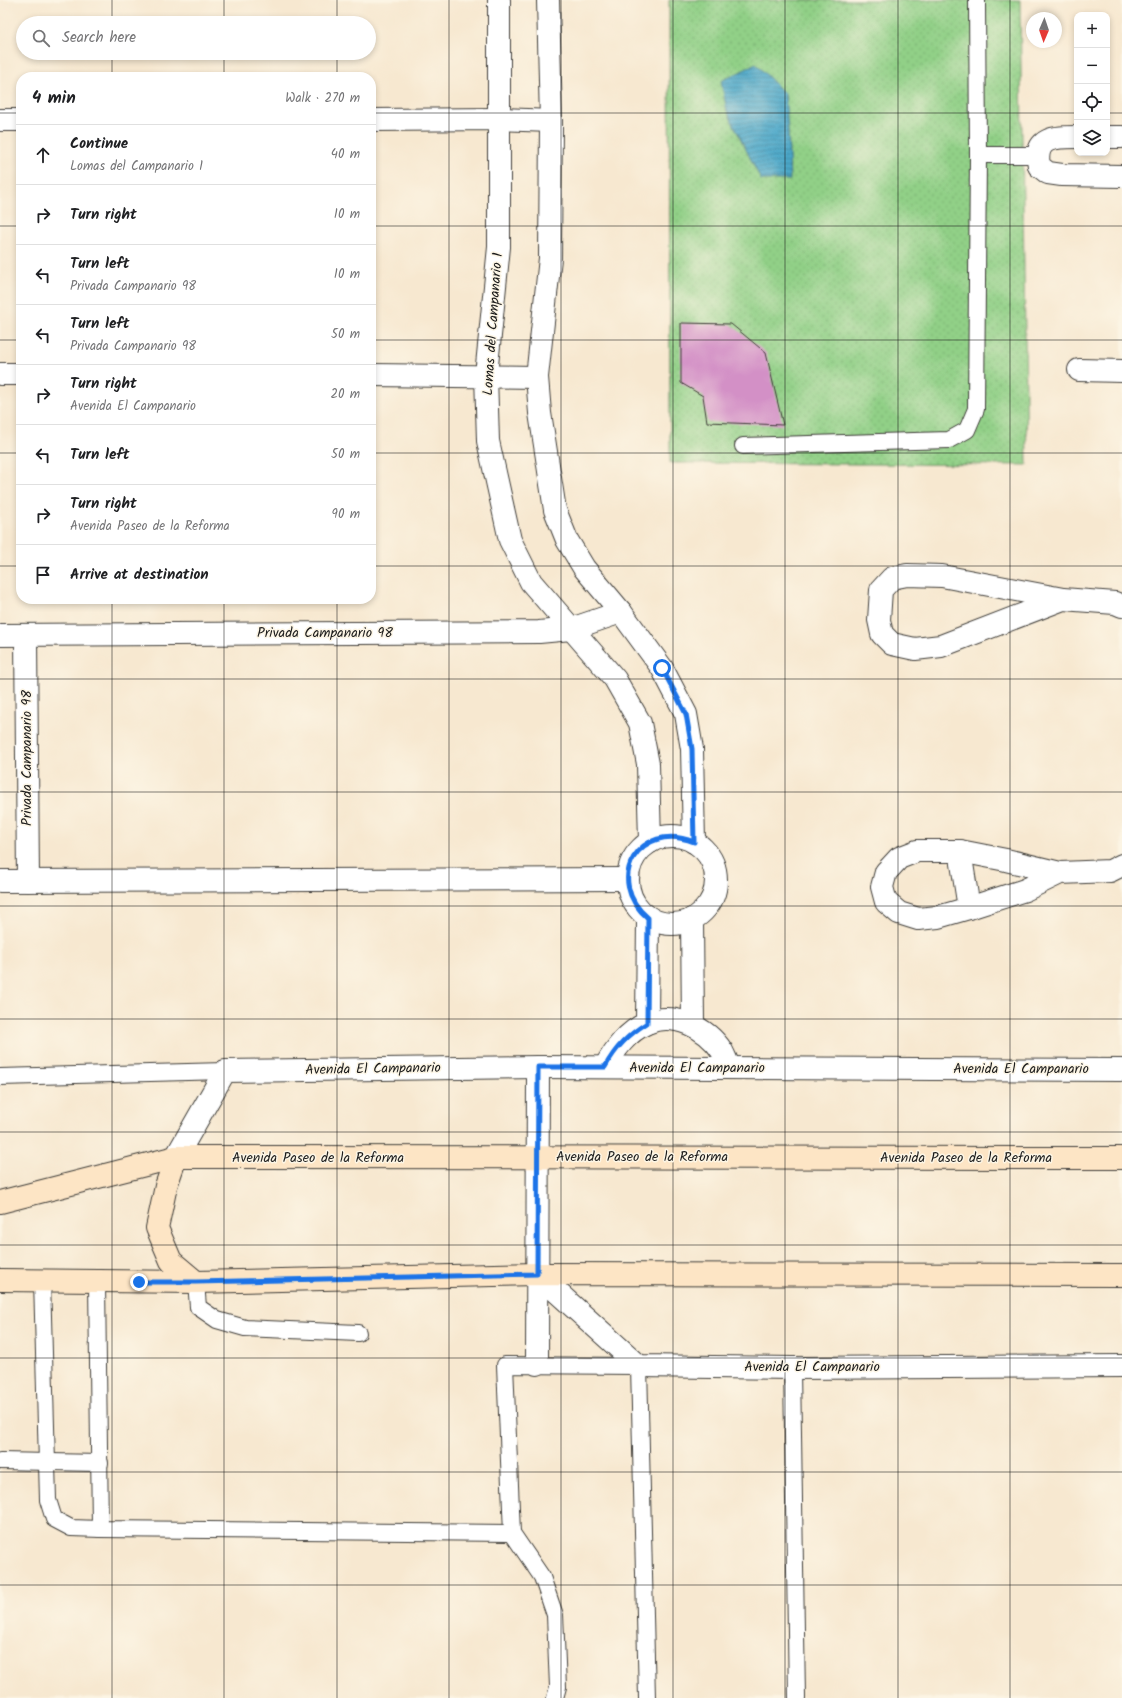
<!DOCTYPE html>
<html lang="en">
<head>
<meta charset="utf-8">
<style>
  body { margin:0; font-family:Kalam,sans-serif; background:#f2f2f2; color:#202124 }
  .controls { position:absolute; right:12px; top:12px; display:grid; overflow:hidden; border-radius:8px; box-shadow:0 2px 6px #0003 }
  .controls button { width:36px; height:36px; display:grid; place-items:center; padding:0; border:0; border-bottom:1px solid #e0e0e0; background:#fff; color:#202124; font:20px sans-serif }
  .compass { position:absolute; left:1026px; top:12px; width:36px; height:36px; border-radius:50%; background:#fff; box-shadow:0 2px 6px #0003; rotate:182deg }
  .stop { position:absolute; width:12px; height:12px; margin:-9px; border:3px solid #1a73e8; border-radius:50%; background:#fff }
  .stop.end { background:#1a73e8; border-color:#fff; box-shadow:0 1px 4px #0008 }
  .list { margin:0; padding:0; list-style:none }
  h2 { display:flex; justify-content:space-between; align-items:center; height:52px; margin:0; padding:0 16px; font-size:17px }
  h2 small { font-size:13px; font-weight:400; color:#757577 }
  .list li { display:grid; grid-template-columns:26px 1fr auto; gap:12px; align-items:center; box-sizing:border-box; height:60px; padding:0 16px; border-top:1px solid #e0e0e0 }
  .list b { display:block; font-size:15px; white-space:nowrap }
  .list p { margin:0; font-size:13px; white-space:nowrap; color:#757577 }
  .list em { font-size:13px; font-style:normal; color:#757577 }
  .icon { flex:none; width:22px; height:22px; fill:none; stroke:currentColor; stroke-width:2; stroke-linecap:round; stroke-linejoin:round }
  .map { position:relative; flex:none; width:1122px; height:1698px; overflow:hidden }
  .search { position:absolute; background:#fff; box-shadow:0 2px 6px #0003; left:16px; top:16px; width:360px; height:44px; display:flex; align-items:center; gap:10px; box-sizing:border-box; padding:0 14px; border-radius:22px; color:#757577; font-size:15px }
  .panel { position:absolute; background:#fff; box-shadow:0 2px 6px #0003; left:16px; top:72px; width:360px; height:532px; border-radius:16px }
  .map>svg:first-child { display:block }
  .park { fill:url(#park-dots); stroke:#567652 }
  .water { fill:url(#water-rules); stroke:#346272 }
  .building { fill:#d390c6 }
  .lines { fill:none; stroke-linecap:round; stroke-linejoin:round }
  .lane-casing { stroke:#3d3b37; stroke-width:18 }
  .street-casing { stroke:#3d3b37; stroke-width:24 }
  .secondary-casing { stroke:#3d3b37; stroke-width:24 }
  .lane { stroke:#fff; stroke-width:16 }
  .street { stroke:#fff; stroke-width:22 }
  .secondary { stroke:#fde5c5; stroke-width:22 }
  .route { stroke:#1a73e8; stroke-width:5 }
  .grid { fill:none; stroke:#1c1c1c; stroke-width:1; stroke-opacity:0.55 }
  .labels { text-anchor:middle; dominant-baseline:central; stroke-width:3; stroke-linejoin:round; paint-order:stroke }
  .street-label { font-size:14px; fill:#1c1c1c; stroke:#fcf5e5 }
</style>
</head>
<body>
<div class="map">
<svg width="1122" height="1698" viewBox="0 0 1122 1698">
  <defs>
    <pattern id="park-dots" width="8" height="8" patternUnits="userSpaceOnUse"><rect width="8" height="8" fill="#91d087"/><path d="M2 2h.1M6 6h.1" fill="none" stroke="#7cb274" stroke-width="1.8" stroke-linecap="round"/></pattern>
    <pattern id="water-rules" width="6" height="5" patternUnits="userSpaceOnUse"><rect width="6" height="5" fill="#4ba7c9"/><path d="M0 2.5h6" fill="none" stroke="#3e87a2"/></pattern>
  </defs>
  <rect width="100%" height="100%" fill="#fcf5e5"/>
  <filter id="ink" filterUnits="userSpaceOnUse"><feTurbulence type="fractalNoise" baseFrequency=".025" numOctaves="2"/><feDisplacementMap in="SourceGraphic" scale="8" xChannelSelector="R" yChannelSelector="G"/><feConvolveMatrix kernelMatrix="1 2 1 2 8 2 1 2 1" color-interpolation-filters="sRGB"/></filter>
  <filter id="wash" filterUnits="userSpaceOnUse"><feTurbulence type="fractalNoise" baseFrequency=".012" numOctaves="4" result="noise"/><feDisplacementMap in="SourceGraphic" scale="16" xChannelSelector="R" yChannelSelector="G"/><feGaussianBlur stdDeviation="0.9" result="paint"/><feColorMatrix in="noise" values="0 0 0 0 0 0 0 0 0 0 0 0 0 0 0 0 0 1.4 0 .05"/><feComposite in="paint" operator="in"/></filter>
  <g filter="url(#wash)">
    <rect width="100%" height="100%" fill="#f7e8d0"/>
    <polygon class="park" points="669,0 1020,0 1027,465 670,463"/>
    <polygon class="water" points="756,64 785,94 788,129 790,180 761,180 727,111 721,81"/>
    <g id="blocks">
      <polygon class="building" points="681,323 731,324 766,353 783,425 707,422 703,396 681,383"/>
    </g>
  </g>
  <g filter="url(#ink)">
    <use href="#blocks" fill-opacity="0" stroke="#3d3b37" stroke-width="1"/>
    <g class="lines">
      <defs>
        <g id="lane">
          <polyline points="978,155 1037,155"/>
          <polyline points="743,446 949,440 967,430 976,409 978,155 977,0"/>
          <polyline points="0,1077 225,1071"/>
          <polyline points="42,1280 48,1500 54,1519 71,1528 100,1529 512,1533"/>
          <polyline points="97,1282 100,1529"/>
          <polyline points="196,1282 198,1307 217,1320 245,1328 358,1333"/>
          <polyline points="792,1368 797,1698"/>
          <polyline points="0,1461 100,1463"/>
          <polyline points="555,1698 558,1687 555,1615 542,1577 512,1533 505,1365 639,1366 647,1698"/>
        </g>
        <g id="street">
          <polyline points="499,0 499,247 486,375 488,441 510,540 531,582 615,679 640,723 648,764 650,842"/>
          <polyline points="548,0 551,121 550,258 537,377 540,413 555,510 567,540 584,568 621,612 662,668 686,714 692,749 694,842"/>
          <polyline points="0,120 21,120"/>
          <polyline points="371,120 500,119 551,121"/>
          <path d="M1077,137C1054,137 1034,137 1039,166L1048,173L1062,175L1122,176"/>
          <polyline points="1107,137 1122,137"/>
          <polyline points="1079,370 1122,371"/>
          <polyline points="0,374 21,374"/>
          <polyline points="371,375 537,377"/>
          <polyline points="1063,599 941,646 915,649 892,644 882,634 879,620 881,590 892,578 907,575 942,576 1063,599 1115,603 1122,606"/>
          <polyline points="0,635 539,632 571,629 621,612"/>
          <polyline points="26,635 28,881"/>
          <circle cx="672" cy="880" r="44"/>
          <polyline points="960,851 969,908"/>
          <polyline points="1060,873 1025,890 969,908 938,917 918,919 899,913 886,902 882,887 886,872 899,858 917,851 960,851 1006,860 1060,873 1110,871 1122,865"/>
          <polyline points="0,881 627,879"/>
          <polyline points="692,919 693,1025"/>
          <polyline points="647,1023 648,917"/>
          <path d="M605,1067C615,1049 627,1032 647,1023C674,1011 707,1028 722,1051C725,1057 727,1062 730,1068"/>
          <polyline points="176,1157 225,1071 538,1067 1122,1070"/>
          <polyline points="537,1274 639,1366 792,1368 1122,1366"/>
          <polyline points="537,1364 538,1067"/>
        </g>
        <g id="secondary">
          <polyline points="176,1157 166,1186 157,1228 171,1261 196,1282"/>
          <polyline points="0,1202 176,1157 1122,1158"/>
          <polyline points="0,1280 196,1282 537,1274 1122,1275"/>
        </g>
      </defs>
      <use href="#lane" class="lane-casing"/>
      <use href="#street" class="street-casing"/>
      <use href="#secondary" class="secondary-casing"/>
      <use href="#lane" class="lane"/>
      <use href="#street" class="street"/>
      <use href="#secondary" class="secondary"/>
    </g>
  </g>
  <g class="lines" filter="url(#ink)">
    <path class="route" d="M139,1282H196L537,1274L538,1067H605C616,1047 628,1035 647,1023L648,918C603,880 639,820 694,842L692,749L686,714L662,668"/>
  </g>
  <path class="grid" d="M112,0V23M224,0V23M337,0V23M449,0V1698M561,0V1698M673,0V1698M785,0V1698M898,0V1698M1010,0V1698M112,53V77M224,53V77M337,53V77M0,113H21M371,113H1077M1107,113H1122M0,226H21M371,226H1122M0,340H21M371,340H1122M0,453H21M371,453H1122M0,566H21M371,566H1122M112,599V1698M224,599V1698M337,599V1698M0,679H1122M0,792H1122M0,906H1122M0,1019H1122M0,1132H1122M0,1245H1122M0,1358H1122M0,1472H1122M0,1585H1122"/>
  <g class="labels">
    <g class="street-label">
      <text transform="translate(493 324) rotate(-86)">Lomas del Campanario 1</text>
      <text x="325" y="633">Privada Campanario 98</text>
      <text transform="translate(27 758) rotate(-90)">Privada Campanario 98</text>
      <text x="697" y="1068">Avenida El Campanario</text>
      <text transform="translate(373 1069) rotate(-1)">Avenida El Campanario</text>
      <text x="1021" y="1069">Avenida El Campanario</text>
      <text x="642" y="1157">Avenida Paseo de la Reforma</text>
      <text x="318" y="1158">Avenida Paseo de la Reforma</text>
      <text x="966" y="1158">Avenida Paseo de la Reforma</text>
      <text x="812" y="1367">Avenida El Campanario</text>
    </g>
  </g>
</svg>
<div class="controls">
<button>+</button>
<button>−</button>
<button><svg class="icon" aria-label="locate" viewBox="0 0 24 24"><circle cx="12" cy="12" r="6"/><path d="M12 2v4M12 18v4M2 12h4M18 12h4"/></svg></button>
<button><svg class="icon" aria-label="layers" viewBox="0 0 24 24"><path d="M12 4l9 5-9 5-9-5zM3 14l9 5 9-5"/></svg></button>
</div>
<svg class="compass" viewBox="-18 -18 36 36"><path d="M0-13l5 13h-10z" fill="#e53935"/><path d="M0 13l5-13h-10z" fill="#757577"/></svg>
<div class="stop" style="left:662px;top:668px"></div>
<div class="stop end" style="left:139px;top:1282px"></div>
<div class="search"><svg class="icon" aria-label="search" viewBox="0 0 24 24"><circle cx="10" cy="10" r="6"/><path d="M15 15l6 6"/></svg>Search here</div>
<section class="panel">
<h2>4 min<small>Walk · 270 m</small></h2>
<ul class="list">
<li><svg class="icon" aria-label="ahead" viewBox="0 0 24 24"><path d="M12 20V5M6 11l6-6 6 6"/></svg><div><b>Continue</b><p>Lomas del Campanario 1</p></div><em>40 m</em></li>
<li><svg class="icon" aria-label="right" viewBox="0 0 24 24"><path d="M7 20v-9h11M14 6l5 5-5 5"/></svg><div><b>Turn right</b></div><em>10 m</em></li>
<li><svg class="icon" aria-label="left" viewBox="0 0 24 24"><path d="M17 20v-9H6M10 6l-5 5 5 5"/></svg><div><b>Turn left</b><p>Privada Campanario 98</p></div><em>10 m</em></li>
<li><svg class="icon" aria-label="left" viewBox="0 0 24 24"><path d="M17 20v-9H6M10 6l-5 5 5 5"/></svg><div><b>Turn left</b><p>Privada Campanario 98</p></div><em>50 m</em></li>
<li><svg class="icon" aria-label="right" viewBox="0 0 24 24"><path d="M7 20v-9h11M14 6l5 5-5 5"/></svg><div><b>Turn right</b><p>Avenida El Campanario</p></div><em>20 m</em></li>
<li><svg class="icon" aria-label="left" viewBox="0 0 24 24"><path d="M17 20v-9H6M10 6l-5 5 5 5"/></svg><div><b>Turn left</b></div><em>50 m</em></li>
<li><svg class="icon" aria-label="right" viewBox="0 0 24 24"><path d="M7 20v-9h11M14 6l5 5-5 5"/></svg><div><b>Turn right</b><p>Avenida Paseo de la Reforma</p></div><em>90 m</em></li>
<li><svg class="icon" aria-label="arrive" viewBox="0 0 24 24"><path d="M6 21V4h12l-3 4 3 4H6"/></svg><div><b>Arrive at destination</b></div></li>
</ul>
</section>
</div>
</body>
</html>
